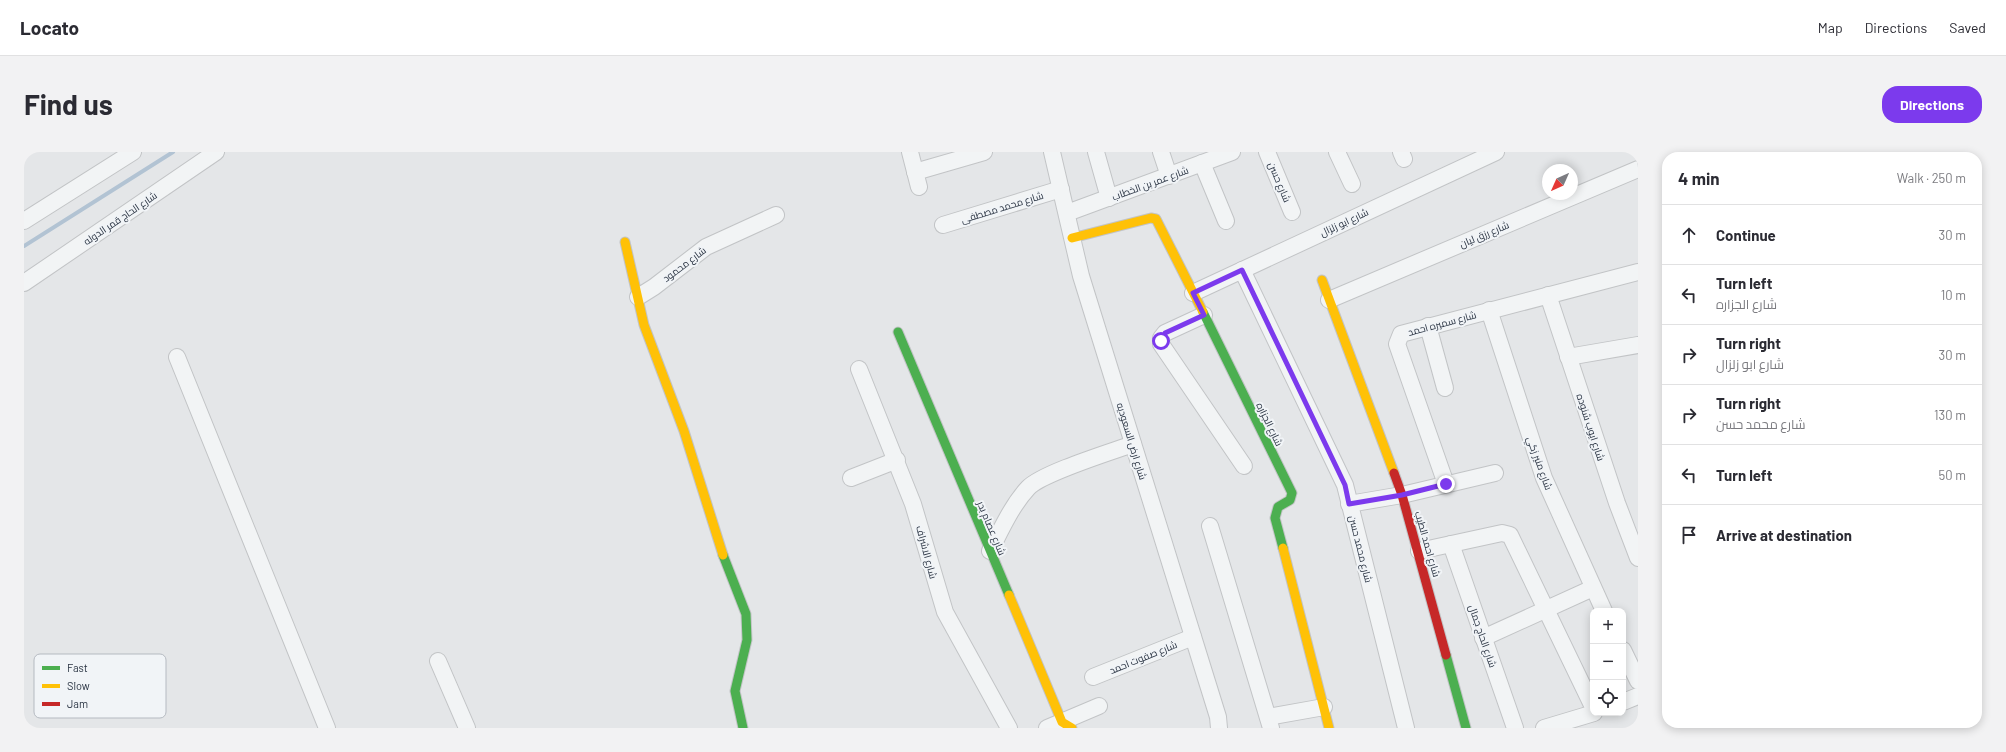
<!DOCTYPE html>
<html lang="en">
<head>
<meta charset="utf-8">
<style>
  body { margin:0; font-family:Barlow,Cairo,sans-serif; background:#f2f2f3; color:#2b2b33 }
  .controls { position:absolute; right:12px; bottom:12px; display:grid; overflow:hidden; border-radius:8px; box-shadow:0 2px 10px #0003 }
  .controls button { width:36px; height:36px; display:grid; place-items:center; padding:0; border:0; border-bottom:1px solid #e1e1e2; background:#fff; color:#2b2b33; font:20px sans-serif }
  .compass { position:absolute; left:1518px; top:12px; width:36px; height:36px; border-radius:50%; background:#fff; box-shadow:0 2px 10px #0003; rotate:225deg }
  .stop { position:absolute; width:12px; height:12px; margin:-9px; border:3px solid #7c3aed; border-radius:50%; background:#fff }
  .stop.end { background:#7c3aed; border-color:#fff; box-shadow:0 1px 4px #0008 }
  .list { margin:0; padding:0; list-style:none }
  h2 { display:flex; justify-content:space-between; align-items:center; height:52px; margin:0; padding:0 16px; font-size:17px }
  h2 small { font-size:13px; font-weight:400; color:#7c7c81 }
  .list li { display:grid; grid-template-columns:26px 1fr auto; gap:12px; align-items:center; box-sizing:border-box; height:60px; padding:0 16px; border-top:1px solid #e1e1e2 }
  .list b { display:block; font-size:15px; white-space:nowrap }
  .list p { margin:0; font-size:13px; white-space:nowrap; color:#7c7c81 }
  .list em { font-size:13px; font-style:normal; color:#7c7c81 }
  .icon { flex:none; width:22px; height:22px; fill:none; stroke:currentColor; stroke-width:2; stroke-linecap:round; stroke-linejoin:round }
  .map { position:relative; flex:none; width:1614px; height:576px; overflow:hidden; border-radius:16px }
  header { display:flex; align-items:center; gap:24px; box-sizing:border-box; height:56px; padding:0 20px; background:#fff; border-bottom:1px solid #e1e1e2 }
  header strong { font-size:19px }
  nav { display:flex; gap:22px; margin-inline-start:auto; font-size:14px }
  .intro { display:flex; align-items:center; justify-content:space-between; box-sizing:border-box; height:96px; padding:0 24px }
  h1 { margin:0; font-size:28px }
  .button { padding:10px 18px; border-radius:16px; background:#7c3aed; color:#fff; font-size:14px; font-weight:700 }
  main { display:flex; gap:24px; padding:0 24px }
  aside { flex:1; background:#fff; border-radius:16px; box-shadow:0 2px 10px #0003 }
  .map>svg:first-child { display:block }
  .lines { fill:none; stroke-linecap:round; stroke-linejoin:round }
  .stream { stroke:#b2c3d3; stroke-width:4 }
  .street-casing { stroke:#c2c4c6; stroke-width:18 }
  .fast-casing { stroke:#c2c4c6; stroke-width:11 }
  .slow-casing { stroke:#c2c4c6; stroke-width:11 }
  .jam-casing { stroke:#c2c4c6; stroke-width:11 }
  .street { stroke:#f2f4f5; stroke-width:16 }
  .fast { stroke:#4caf50; stroke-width:9 }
  .slow { stroke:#ffc107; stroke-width:9 }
  .jam { stroke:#c62828; stroke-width:9 }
  .route { stroke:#7c3aed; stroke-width:5 }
  .labels { text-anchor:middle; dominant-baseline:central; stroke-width:4; stroke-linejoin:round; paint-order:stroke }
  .street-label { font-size:10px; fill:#293342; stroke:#f1f4f7 }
  .key { fill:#f1f4f7; stroke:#b5bac1; stroke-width:1 }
  .key-label { font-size:11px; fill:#293342 }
</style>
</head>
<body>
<header>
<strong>Locato</strong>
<nav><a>Map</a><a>Directions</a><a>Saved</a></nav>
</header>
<div class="intro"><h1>Find us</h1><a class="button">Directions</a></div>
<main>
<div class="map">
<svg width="1614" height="576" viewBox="0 0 1614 576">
  <rect width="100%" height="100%" fill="#e4e6e8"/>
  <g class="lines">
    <polyline class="stream" points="0,94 149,0"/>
    <defs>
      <g id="street">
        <polyline points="886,0 895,35"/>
        <polyline points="1028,0 1057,124 1194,565 1195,576"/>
        <polyline points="1072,0 1085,46"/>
        <polyline points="1137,0 1145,24"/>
        <polyline points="1243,0 1268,60"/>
        <polyline points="1313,0 1328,32"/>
        <polyline points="1377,0 1380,7"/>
        <polyline points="1178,11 1202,69"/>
        <polyline points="891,20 960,0"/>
        <polyline points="1043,61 1208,0"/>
        <polyline points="0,69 109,0"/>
        <polyline points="919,73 1037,37"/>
        <polyline points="1218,118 1321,333 1382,576"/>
        <polyline points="0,131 192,0"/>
        <polyline points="1169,141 1472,0"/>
        <polyline points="1524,143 1593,351 1614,406"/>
        <polyline points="614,145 630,135 682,95 752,63"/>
        <polyline points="1305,148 1614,17"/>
        <polyline points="1465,158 1520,326 1580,459"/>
        <polyline points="1180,163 1141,181 1137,186 1137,192 1220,314"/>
        <polyline points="1404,174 1421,236"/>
        <polyline points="153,205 303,576"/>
        <polyline points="1544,205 1614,193"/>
        <polyline points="835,217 889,352 921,460 985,576"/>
        <polyline points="827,326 873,308"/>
        <polyline points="1422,332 1373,192 1377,182 1614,120"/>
        <polyline points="1325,352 1378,343 1471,321"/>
        <polyline points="1186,374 1247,576"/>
        <polyline points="1427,392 1491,576"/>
        <path d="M966,399C977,378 988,353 1004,336C1018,321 1087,300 1109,292"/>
        <polyline points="1395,399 1478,381 1486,383 1569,555"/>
        <polyline points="1459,486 1569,436"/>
        <polyline points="1599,498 1614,529"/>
        <polyline points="414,509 443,576"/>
        <polyline points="1069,525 1169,485"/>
        <polyline points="1599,550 1614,544"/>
        <polyline points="1244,565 1300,555"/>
        <polyline points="1023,576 1075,554"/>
        <polyline points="1520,576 1570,561"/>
      </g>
      <g id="fast">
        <polyline points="1179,160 1268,341 1266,348 1254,355 1251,366 1259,396"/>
        <polyline points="874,180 985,443"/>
        <polyline points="699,403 722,462 723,488 711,539 719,576"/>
        <polyline points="1422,503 1442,576"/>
      </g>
      <g id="slow">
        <polyline points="1048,86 1127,66 1132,67 1179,160"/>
        <polyline points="601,90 620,173 660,279 699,403"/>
        <polyline points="1298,128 1370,321"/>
        <polyline points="1259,396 1305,576"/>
        <polyline points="985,443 1038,570 1048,576"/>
      </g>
      <polyline id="jam" points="1370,321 1378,343 1422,503"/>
    </defs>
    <use href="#street" class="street-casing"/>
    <use href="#fast" class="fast-casing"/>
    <use href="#slow" class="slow-casing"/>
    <use href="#jam" class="jam-casing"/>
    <use href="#street" class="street"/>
    <use href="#fast" class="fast"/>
    <use href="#slow" class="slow"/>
    <use href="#jam" class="jam"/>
  </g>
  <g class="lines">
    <polyline class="route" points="1137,189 1141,181 1180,163 1169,141 1218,118 1321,333 1325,352 1378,343 1422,332"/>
  </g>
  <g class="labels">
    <g class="street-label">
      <text transform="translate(1256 30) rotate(67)">شارع حسن</text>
      <text transform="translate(1126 31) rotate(-20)">شارع عمر بن الخطاب</text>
      <text transform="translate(978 55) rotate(-17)">شارع محمد مصطفى</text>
      <text transform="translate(96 66) rotate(-34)">شارع الحاج قمر الدوله</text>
      <text transform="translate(1320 70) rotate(-25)">شارع ابو زلزال</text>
      <text transform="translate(1460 82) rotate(-23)">شارع رزق ليان</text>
      <text transform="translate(660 112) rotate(-37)">شارع محمود</text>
      <text transform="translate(1418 171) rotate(-15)">شارع سميره احمد</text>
      <text transform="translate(1246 272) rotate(64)">شارع الجزاره</text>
      <text transform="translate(1567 275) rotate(72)">شارع ايوب شنوده</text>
      <text transform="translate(1108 289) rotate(73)">شارع ارض السعوديه</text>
      <text transform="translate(1516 311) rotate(70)">شارع منير زكي</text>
      <text transform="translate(968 376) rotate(67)">شارع عصام بدر</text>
      <text transform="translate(1404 392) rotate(74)">شارع احمد الطيب</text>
      <text transform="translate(1337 397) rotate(76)">شارع محمد حسن</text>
      <text transform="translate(903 400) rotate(75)">شارع الاشراف</text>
      <text transform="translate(1459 484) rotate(71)">شارع الحاج جمال</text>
      <text transform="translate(1119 505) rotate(-22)">شارع صفوت احمد</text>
    </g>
  </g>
  <rect x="10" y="502" width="132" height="64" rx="6" class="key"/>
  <rect x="18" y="514" width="18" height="4" fill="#4caf50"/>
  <rect x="18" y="532" width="18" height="4" fill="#ffc107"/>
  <rect x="18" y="550" width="18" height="4" fill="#c62828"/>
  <g class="key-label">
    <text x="43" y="520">Fast</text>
    <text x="43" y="538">Slow</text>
    <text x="43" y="556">Jam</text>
  </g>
</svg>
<div class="controls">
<button>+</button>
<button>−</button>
<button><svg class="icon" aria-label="locate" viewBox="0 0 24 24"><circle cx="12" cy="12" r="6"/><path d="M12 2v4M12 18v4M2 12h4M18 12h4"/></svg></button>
</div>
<svg class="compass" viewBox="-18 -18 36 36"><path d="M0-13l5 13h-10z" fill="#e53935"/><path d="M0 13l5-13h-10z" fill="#7c7c81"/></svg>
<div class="stop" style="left:1137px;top:189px"></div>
<div class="stop end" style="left:1422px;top:332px"></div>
</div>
<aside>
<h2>4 min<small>Walk · 250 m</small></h2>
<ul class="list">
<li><svg class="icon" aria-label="ahead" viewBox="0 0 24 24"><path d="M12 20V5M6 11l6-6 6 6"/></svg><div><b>Continue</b></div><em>30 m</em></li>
<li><svg class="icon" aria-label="left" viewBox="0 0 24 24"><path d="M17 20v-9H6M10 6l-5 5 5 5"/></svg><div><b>Turn left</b><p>شارع الجزاره</p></div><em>10 m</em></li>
<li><svg class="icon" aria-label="right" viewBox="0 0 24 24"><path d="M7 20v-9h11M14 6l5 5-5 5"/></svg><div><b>Turn right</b><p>شارع ابو زلزال</p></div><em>30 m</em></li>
<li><svg class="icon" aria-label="right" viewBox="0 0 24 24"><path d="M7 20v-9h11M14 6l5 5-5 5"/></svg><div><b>Turn right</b><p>شارع محمد حسن</p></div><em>130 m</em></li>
<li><svg class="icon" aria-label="left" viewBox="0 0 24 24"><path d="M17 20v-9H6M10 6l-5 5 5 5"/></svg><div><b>Turn left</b></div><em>50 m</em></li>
<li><svg class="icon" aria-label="arrive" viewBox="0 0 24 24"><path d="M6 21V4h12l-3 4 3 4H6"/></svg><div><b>Arrive at destination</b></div></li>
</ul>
</aside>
</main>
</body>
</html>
